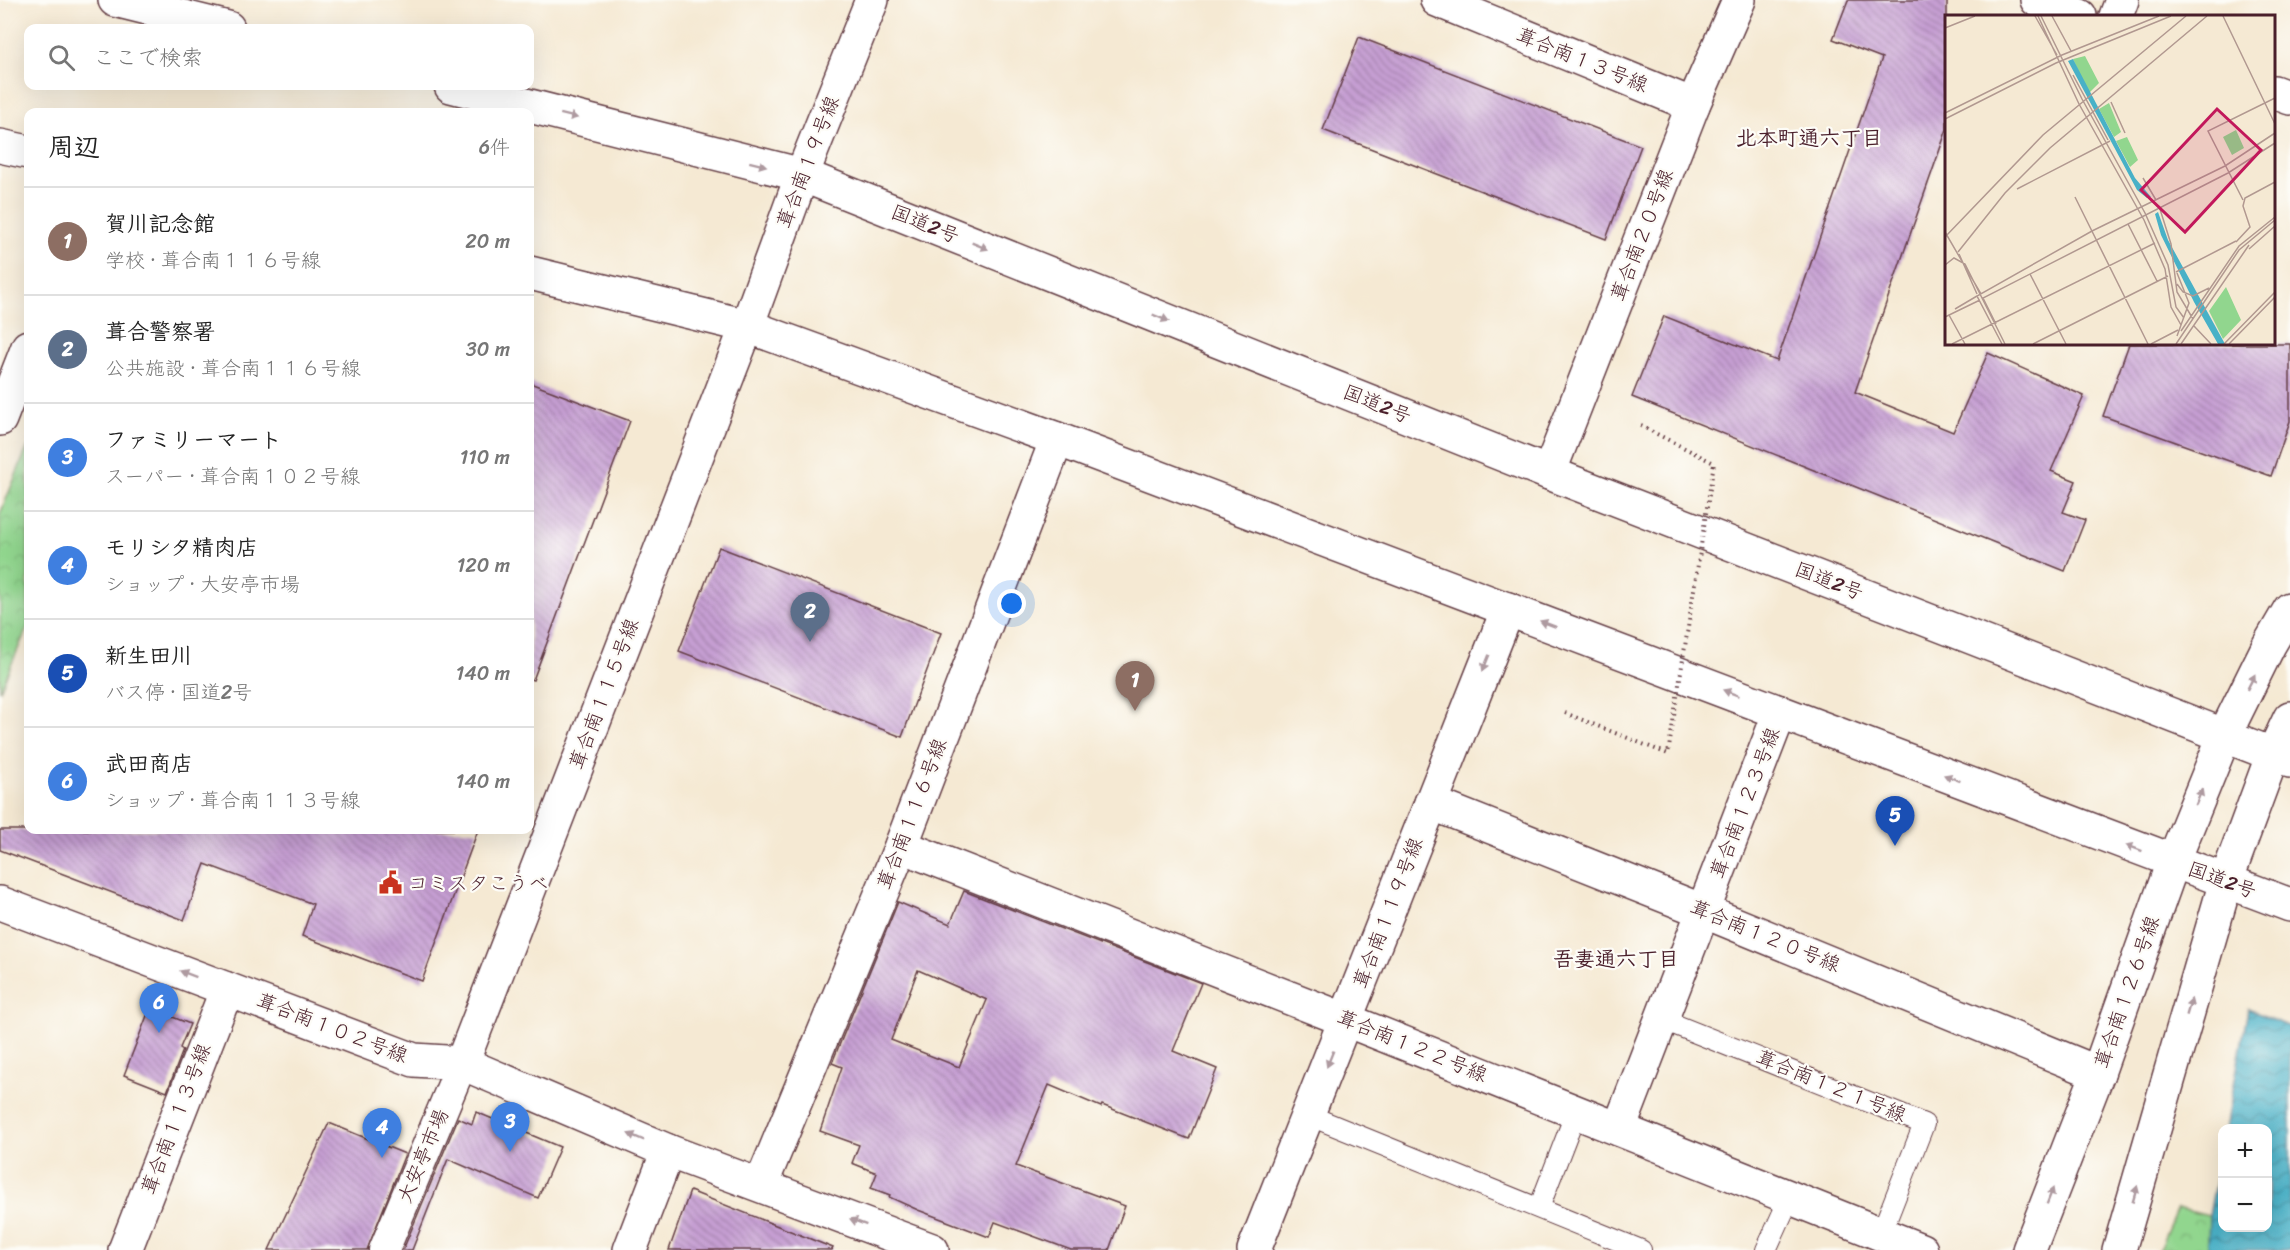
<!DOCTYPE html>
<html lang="ja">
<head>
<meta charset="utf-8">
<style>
  body { margin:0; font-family:Sriracha,"Klee One",sans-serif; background:#f6f6f6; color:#222 }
  .controls { position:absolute; right:18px; bottom:18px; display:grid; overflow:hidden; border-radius:12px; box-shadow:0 6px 24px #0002 }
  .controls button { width:54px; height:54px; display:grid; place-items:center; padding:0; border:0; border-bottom:2px solid #e0e0e0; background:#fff; color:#222; font:30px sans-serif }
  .you { position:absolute; left:1012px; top:604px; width:21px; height:21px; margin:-15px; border:4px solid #fff; border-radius:50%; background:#1a73e8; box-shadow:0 0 0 9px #1a73e833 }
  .badge { display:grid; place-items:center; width:39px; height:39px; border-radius:50%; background:#c8321e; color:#fff; font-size:20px; font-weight:700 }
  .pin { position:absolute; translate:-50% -50px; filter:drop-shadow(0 2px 3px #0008) }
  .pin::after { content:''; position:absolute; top:32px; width:21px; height:18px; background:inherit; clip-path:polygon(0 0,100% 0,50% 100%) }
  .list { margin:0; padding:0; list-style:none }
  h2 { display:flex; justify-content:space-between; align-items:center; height:78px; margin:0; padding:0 24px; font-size:26px }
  h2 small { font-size:20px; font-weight:400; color:#767676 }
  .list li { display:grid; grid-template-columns:39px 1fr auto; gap:18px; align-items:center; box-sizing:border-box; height:108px; padding:0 24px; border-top:2px solid #e0e0e0 }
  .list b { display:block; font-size:22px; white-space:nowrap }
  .list p { margin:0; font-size:20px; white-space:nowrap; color:#767676 }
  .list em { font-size:20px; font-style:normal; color:#767676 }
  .icon { flex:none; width:33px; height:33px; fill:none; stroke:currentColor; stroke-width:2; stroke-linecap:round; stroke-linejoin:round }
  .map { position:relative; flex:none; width:2290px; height:1250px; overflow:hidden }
  .search { position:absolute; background:#fff; box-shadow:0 6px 24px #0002; left:24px; top:24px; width:510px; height:66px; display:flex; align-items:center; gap:15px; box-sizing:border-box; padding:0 21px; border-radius:12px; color:#767676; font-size:22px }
  .panel { position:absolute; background:#fff; box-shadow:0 6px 24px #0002; left:24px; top:108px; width:510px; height:726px; border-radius:12px }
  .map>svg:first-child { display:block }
  .park { fill:url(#park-crowns); stroke:#6e7a5c; stroke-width:1.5 }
  .water { fill:url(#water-waves); stroke:#496879; stroke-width:1.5 }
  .building { fill:url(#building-back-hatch); fill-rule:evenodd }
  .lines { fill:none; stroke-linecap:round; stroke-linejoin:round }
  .service-casing { stroke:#643d44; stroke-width:22 }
  .pedestrian-casing { stroke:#643d44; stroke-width:33 }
  .minor-casing { stroke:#643d44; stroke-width:36 }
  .tertiary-casing { stroke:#643d44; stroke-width:36 }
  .trunk-casing { stroke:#643d44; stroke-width:36 }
  .motorway-casing { stroke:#643d44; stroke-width:36 }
  .service { stroke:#fff; stroke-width:20 }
  .pedestrian { stroke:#fff; stroke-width:30 }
  .minor { stroke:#fff; stroke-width:33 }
  .tertiary { stroke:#fff; stroke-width:33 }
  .trunk { stroke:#fff; stroke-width:33 }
  .motorway { stroke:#fff; stroke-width:33 }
  .path-bridge { stroke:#643d44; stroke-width:4; stroke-dasharray:1.5 4.5; stroke-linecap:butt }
  .oneway { fill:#ae9aa0 }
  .labels { text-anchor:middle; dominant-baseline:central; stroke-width:4.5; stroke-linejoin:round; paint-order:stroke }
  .street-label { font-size:20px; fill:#4a1f2b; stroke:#fdfcf7 }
  .poi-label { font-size:20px; fill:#4a1f2b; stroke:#fdfcf7; text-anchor:start }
  .neighbourhood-label { font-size:21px; font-weight:bold; fill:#4a1f2b; stroke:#fdfcf7 }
  .inset-road { fill:none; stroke:#b19890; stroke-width:1.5 }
  .view { fill:#c2185b; fill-opacity:0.15; stroke:#c2185b; stroke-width:3 }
  .inset-edge { fill:none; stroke:#4a1f2b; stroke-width:3 }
</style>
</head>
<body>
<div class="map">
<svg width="2290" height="1250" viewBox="0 0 2290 1250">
  <defs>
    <pattern id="park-crowns" width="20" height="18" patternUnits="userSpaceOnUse" patternTransform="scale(1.5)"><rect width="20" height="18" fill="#91d68e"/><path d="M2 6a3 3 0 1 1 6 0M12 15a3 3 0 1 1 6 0" fill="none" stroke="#7fb77b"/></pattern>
    <pattern id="water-waves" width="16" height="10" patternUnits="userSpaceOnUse" patternTransform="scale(1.5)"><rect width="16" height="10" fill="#48b1c7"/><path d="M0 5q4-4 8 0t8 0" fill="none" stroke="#3e8fa2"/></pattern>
    <pattern id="building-back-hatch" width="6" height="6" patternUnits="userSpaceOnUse" patternTransform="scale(1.5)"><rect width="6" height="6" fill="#c69fd3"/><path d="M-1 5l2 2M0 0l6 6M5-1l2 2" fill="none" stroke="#a381ab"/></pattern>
  </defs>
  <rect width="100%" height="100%" fill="#fdfcf7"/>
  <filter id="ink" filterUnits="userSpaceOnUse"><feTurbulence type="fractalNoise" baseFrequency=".0167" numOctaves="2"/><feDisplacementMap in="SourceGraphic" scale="12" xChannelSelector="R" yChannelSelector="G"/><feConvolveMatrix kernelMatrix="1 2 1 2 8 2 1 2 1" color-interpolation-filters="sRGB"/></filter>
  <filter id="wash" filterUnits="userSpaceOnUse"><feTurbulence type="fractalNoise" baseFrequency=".008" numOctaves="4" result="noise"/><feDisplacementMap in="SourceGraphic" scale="24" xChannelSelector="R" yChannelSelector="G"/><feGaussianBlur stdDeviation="1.35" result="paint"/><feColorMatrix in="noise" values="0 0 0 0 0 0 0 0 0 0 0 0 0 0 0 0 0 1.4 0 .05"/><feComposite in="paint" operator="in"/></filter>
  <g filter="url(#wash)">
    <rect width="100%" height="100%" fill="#f5e9d3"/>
    <g class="park">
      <polygon points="28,446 28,626 0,691 0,514"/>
      <polygon points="2177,1208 2209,1216 2208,1250 2159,1250"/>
    </g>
    <polygon class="water" points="2248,1009 2290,1027 2290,1250 2208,1250 2209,1216 2222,1145 2222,1228 2268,1228 2268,1128 2226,1128"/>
    <g id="blocks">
      <g class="building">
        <polygon points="1848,0 1947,0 1947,129 1855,392 1953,432 1988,353 2084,396 2051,471 2076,481 2063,512 2085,520 2065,571 1632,397 1664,316 1777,361 1882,58 1833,39"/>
        <polygon points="1359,37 1641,146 1606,239 1323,130"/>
        <polygon points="2129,344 2290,344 2290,421 2271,476 2103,416"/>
        <polygon points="530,383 630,421 533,680 530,679"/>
        <polygon points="719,547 941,633 902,737 679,651"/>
        <polygon points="0,830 478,830 422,981 302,936 313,904 205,864 184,920 0,850"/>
        <path d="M964,891L1201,983L1173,1051L1217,1069L1189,1139L1102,1105L1101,1107L1049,1085L1016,1166L1125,1206L1109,1250H1071L995,1222L989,1237L918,1210L889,1197L890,1195L871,1188L877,1173L852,1163L859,1145L820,1131L842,1067L832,1063L898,902L950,924ZM918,970L987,1000L959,1067L891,1040Z"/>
        <polygon points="150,1008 190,1024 180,1048 183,1050 167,1092 124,1075"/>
        <polygon points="476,1112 560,1147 538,1198 448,1159 412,1250 403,1250 458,1118 472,1124"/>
        <polygon points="329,1123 405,1154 367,1250 269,1250"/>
        <polygon points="690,1191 833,1248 832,1250 669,1250"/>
      </g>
    </g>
  </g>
  <g filter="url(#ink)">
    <use href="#blocks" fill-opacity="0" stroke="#643d44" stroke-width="1.5"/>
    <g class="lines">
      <defs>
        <g id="service">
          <polyline points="1661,1019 1924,1124 1881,1234"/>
          <polyline points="1308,1115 1641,1250"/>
          <polyline points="1539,1208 1576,1112"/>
          <polyline points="1766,1250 1790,1197"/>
        </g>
        <polyline id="pedestrian" points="384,1250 462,1063"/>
        <g id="minor">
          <polyline points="1437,0 1693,105"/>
          <polyline points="2037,0 2080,16"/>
          <polyline points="2116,16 2122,0"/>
          <polyline points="2274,92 2290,98"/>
          <polyline points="0,419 28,347"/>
          <polyline points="1549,473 1693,105 1739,0"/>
          <polyline points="1431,803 1703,911 2098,1073"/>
          <polyline points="901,846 1346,1020 1921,1250"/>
          <polyline points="462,1063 668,1151 932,1250"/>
          <polyline points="1619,1129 1780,712"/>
          <polyline points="761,1185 901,846 1057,439"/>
          <polyline points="125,1250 227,989"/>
          <polyline points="630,1250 668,1151"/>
          <polyline points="1254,1250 1508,609"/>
          <polyline points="2029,1250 2098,1073 2173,862 2225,734 2269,645 2290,609"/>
        </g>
        <g id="tertiary">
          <polyline points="0,903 414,1060 462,1063 747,326 802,175 872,0"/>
          <polyline points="2119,1250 2226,881 2273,754"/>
        </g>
        <g id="trunk">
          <polyline points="115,0 228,28"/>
          <polyline points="451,86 802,175 1549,473 2290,761"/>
          <polyline points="0,146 28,152"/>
          <polyline points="530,273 747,326 1057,439 2290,905"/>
        </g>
        <polyline id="motorway" points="2273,754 2290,718"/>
      </defs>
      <use href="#service" class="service-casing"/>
      <use href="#pedestrian" class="pedestrian-casing"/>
      <use href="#minor" class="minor-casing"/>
      <use href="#tertiary" class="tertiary-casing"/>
      <use href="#trunk" class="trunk-casing"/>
      <use href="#motorway" class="motorway-casing"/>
      <use href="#service" class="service"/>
      <use href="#pedestrian" class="pedestrian"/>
      <use href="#minor" class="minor"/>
      <use href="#tertiary" class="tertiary"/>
      <use href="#trunk" class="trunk"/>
      <use href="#motorway" class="motorway"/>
      <polyline class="path-bridge" points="1565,713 1668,754 1714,463 1639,425"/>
    </g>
    <defs><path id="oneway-solid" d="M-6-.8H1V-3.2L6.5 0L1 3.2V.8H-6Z" transform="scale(1.5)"/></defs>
    <g class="oneway">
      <use href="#oneway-solid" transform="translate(569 116) rotate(14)"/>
      <use href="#oneway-solid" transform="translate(758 164) rotate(14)"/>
      <use href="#oneway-solid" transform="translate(980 246) rotate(22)"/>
      <use href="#oneway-solid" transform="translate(1161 318) rotate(22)"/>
      <use href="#oneway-solid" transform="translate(1548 624) rotate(-159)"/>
      <use href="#oneway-solid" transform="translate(1486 663) rotate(112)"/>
      <use href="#oneway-solid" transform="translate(2251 682) rotate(-63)"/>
      <use href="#oneway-solid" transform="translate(1731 693) rotate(-159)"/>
      <use href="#oneway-solid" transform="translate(1952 778) rotate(-159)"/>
      <use href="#oneway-solid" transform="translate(2199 797) rotate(-68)"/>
      <use href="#oneway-solid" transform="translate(2134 848) rotate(-159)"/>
      <use href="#oneway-solid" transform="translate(188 974) rotate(-159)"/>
      <use href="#oneway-solid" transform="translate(2189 1007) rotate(-74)"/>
      <use href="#oneway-solid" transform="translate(1330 1059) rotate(112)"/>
      <use href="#oneway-solid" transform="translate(636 1137) rotate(-157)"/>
      <use href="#oneway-solid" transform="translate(2135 1194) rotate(-74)"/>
      <use href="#oneway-solid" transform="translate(2050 1196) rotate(-69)"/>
      <use href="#oneway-solid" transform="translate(858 1222) rotate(-159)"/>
    </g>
  </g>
  <defs>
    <symbol id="civic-bare" viewBox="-9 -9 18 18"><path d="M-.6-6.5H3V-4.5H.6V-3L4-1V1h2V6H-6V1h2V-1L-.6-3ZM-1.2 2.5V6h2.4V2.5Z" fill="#c8321e" stroke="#fdfcf7" stroke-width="2.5" paint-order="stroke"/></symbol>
  </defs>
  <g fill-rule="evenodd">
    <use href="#civic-bare" x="374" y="866" width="33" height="33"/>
  </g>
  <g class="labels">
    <g class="street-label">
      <text transform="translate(1582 60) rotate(22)">葺合南１３号線</text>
      <text transform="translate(808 162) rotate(-69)">葺合南１９号線</text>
      <text transform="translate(925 224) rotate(22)">国道2号</text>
      <text transform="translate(1642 235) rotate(-69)">葺合南２０号線</text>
      <text transform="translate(1377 404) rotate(22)">国道2号</text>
      <text transform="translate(1829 581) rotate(21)">国道2号</text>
      <text transform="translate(604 694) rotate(-69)">葺合南１１５号線</text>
      <text transform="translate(1745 803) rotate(-69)">葺合南１２３号線</text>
      <text transform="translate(912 814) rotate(-69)">葺合南１１６号線</text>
      <text transform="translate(2222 880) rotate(20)">国道2号</text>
      <text transform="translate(1388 913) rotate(-69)">葺合南１１９号線</text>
      <text transform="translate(1765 936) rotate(22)">葺合南１２０号線</text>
      <text transform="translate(2127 992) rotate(-71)">葺合南１２６号線</text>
      <text transform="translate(332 1028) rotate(21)">葺合南１０２号線</text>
      <text transform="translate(1412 1046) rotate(22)">葺合南１２２号線</text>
      <text transform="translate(1831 1086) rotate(22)">葺合南１２１号線</text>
      <text transform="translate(176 1119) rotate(-69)">葺合南１１３号線</text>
      <text transform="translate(423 1156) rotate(-67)">大安亭市場</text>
    </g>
    <g class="poi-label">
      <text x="408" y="883">コミスタこうべ</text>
    </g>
    <g class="neighbourhood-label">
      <text x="1809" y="138">北本町通六丁目</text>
      <text x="1616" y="959">吾妻通六丁目</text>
    </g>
  </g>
  <g transform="translate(1945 15)">
    <rect width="330" height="330" fill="#f5e9d3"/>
    <path d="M140,41L154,68L144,78L128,44ZM164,88L176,117L169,122L154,94ZM291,115L299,133L287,140L278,122ZM182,122L193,145L185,152L171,126ZM281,272L296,305L278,324L264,296Z" fill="#91d68e"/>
    <path d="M128,44L190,163L206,182L202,183L192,175L123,46ZM213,197L223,225L280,329H273L249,287L216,220L210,199Z" fill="#48b1c7"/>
    <path class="inset-road" d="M90,1L112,40M93,1L134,89L199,205L220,254L226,292L236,310M96,1L137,84L200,198L223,250L231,292L239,303M107,1L126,36M278,1L330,109M0,13L30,1M128,60L163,125M166,87L180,118M0,98L117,40L214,1M0,104L111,48L226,1M198,163L211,185M72,174L165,126M130,182L203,329M298,185L263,116L330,83M214,191L226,229L232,277L248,304M183,209L212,266M0,217L36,279M0,222L98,120L241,1M291,227L305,212L298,191L300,183L330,167M304,234L330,211M13,237L60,178L105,133L262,1M14,239L32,279M0,250L9,243L20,249L60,329M231,257L291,226M232,258L244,288L232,321M85,259L121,329M232,269L238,277L248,281L264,273M10,294L32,281M4,300L20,329M0,302L35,285M51,309L38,283L283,158L330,128M249,311L266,329M236,316L294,231L330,202M7,329L210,228M57,329L32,281L147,216L280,151L330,118M88,329L223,261M206,329L233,315M231,329L294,235L330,205M236,329L304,230M279,329L330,277M284,329L330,282"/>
    <path class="view" d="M272,94L316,135L240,217L196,175Z"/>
    <rect width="330" height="330" class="inset-edge"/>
  </g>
</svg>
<div class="controls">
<button>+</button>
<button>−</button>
</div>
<div class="you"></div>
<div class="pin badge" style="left:1135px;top:711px;background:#8d6e63">1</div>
<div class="pin badge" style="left:810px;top:642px;background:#5c6f8a">2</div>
<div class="pin badge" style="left:510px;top:1152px;background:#3f7fe0">3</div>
<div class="pin badge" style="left:382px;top:1158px;background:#3f7fe0">4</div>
<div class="pin badge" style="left:1895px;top:846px;background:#1a4fb4">5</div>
<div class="pin badge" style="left:159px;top:1033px;background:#3f7fe0">6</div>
<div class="search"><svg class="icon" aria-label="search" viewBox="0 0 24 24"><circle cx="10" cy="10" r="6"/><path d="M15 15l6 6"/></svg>ここで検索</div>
<section class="panel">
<h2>周辺<small>6件</small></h2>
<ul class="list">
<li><span class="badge" style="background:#8d6e63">1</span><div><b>賀川記念館</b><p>学校 · 葺合南１１６号線</p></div><em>20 m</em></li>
<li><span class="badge" style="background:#5c6f8a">2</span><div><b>葺合警察署</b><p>公共施設 · 葺合南１１６号線</p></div><em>30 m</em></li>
<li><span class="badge" style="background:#3f7fe0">3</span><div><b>ファミリーマート</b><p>スーパー · 葺合南１０２号線</p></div><em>110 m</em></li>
<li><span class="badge" style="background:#3f7fe0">4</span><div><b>モリシタ精肉店</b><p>ショップ · 大安亭市場</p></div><em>120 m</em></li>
<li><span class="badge" style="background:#1a4fb4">5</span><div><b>新生田川</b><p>バス停 · 国道2号</p></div><em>140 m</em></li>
<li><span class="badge" style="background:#3f7fe0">6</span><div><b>武田商店</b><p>ショップ · 葺合南１１３号線</p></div><em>140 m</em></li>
</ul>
</section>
</div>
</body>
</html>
